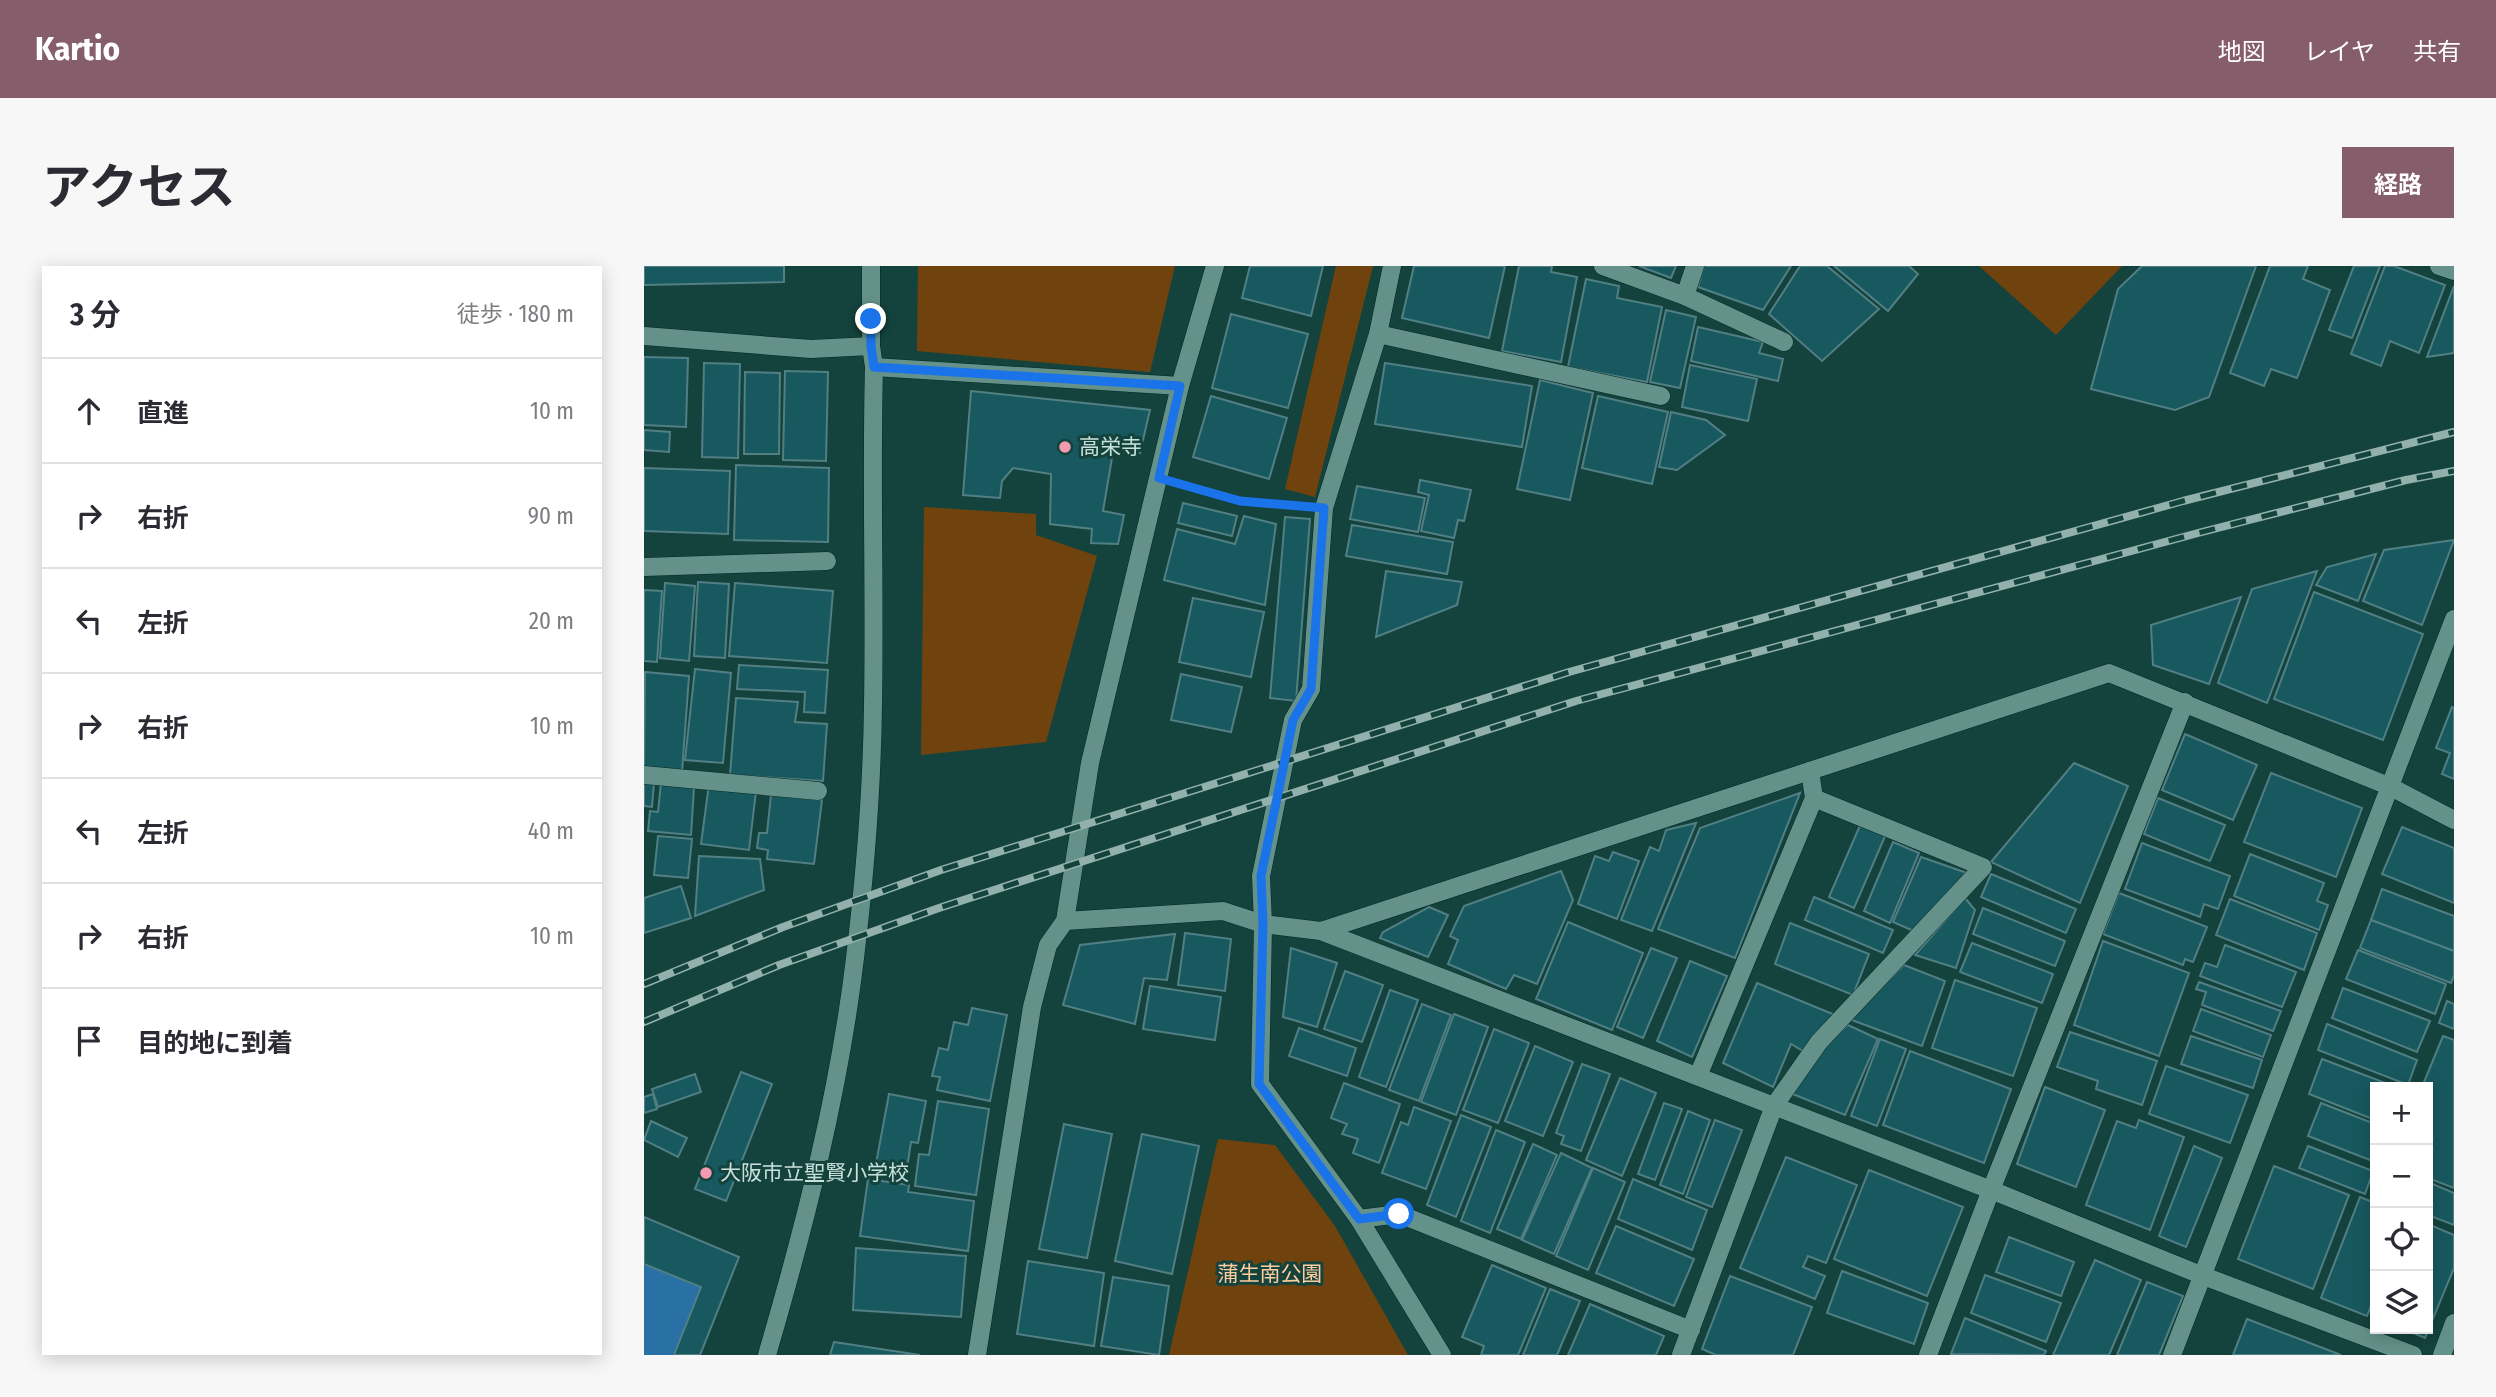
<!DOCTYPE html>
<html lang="ja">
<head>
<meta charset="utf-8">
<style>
  body { margin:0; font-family:"Fira Sans Condensed","Noto Sans JP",sans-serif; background:#f7f7f7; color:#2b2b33 }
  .controls { position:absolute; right:21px; bottom:21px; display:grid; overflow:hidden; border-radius:0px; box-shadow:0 4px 18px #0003 }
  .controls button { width:63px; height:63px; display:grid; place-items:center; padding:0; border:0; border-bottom:2px solid #e1e1e2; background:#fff; color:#2b2b33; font:35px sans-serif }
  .stop { position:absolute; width:21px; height:21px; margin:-16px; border:5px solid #1a73e8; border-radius:50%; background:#fff }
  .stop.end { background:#1a73e8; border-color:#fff; box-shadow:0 2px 7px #0008 }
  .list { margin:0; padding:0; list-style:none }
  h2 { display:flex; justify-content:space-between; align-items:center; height:91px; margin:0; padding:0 28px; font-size:30px }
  h2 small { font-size:23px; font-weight:400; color:#7c7c81 }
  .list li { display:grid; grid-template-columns:46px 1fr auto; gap:21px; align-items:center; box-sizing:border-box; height:105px; padding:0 28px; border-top:2px solid #e1e1e2 }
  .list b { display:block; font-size:26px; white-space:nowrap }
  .list em { font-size:23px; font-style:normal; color:#7c7c81 }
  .icon { flex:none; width:38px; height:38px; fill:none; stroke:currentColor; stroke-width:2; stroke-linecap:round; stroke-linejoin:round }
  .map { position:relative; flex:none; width:1810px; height:1089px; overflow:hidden; border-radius:0px }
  header { display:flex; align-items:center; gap:42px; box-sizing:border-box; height:98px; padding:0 35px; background:#855d6b; color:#fff }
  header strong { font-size:33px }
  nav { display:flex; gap:38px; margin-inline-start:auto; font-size:24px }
  .intro { display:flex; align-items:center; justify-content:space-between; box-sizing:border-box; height:168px; padding:0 42px }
  h1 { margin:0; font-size:49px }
  .button { padding:18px 32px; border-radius:0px; background:#855d6b; color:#fff; font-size:24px; font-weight:700 }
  main { display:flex; gap:42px; padding:0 42px }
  aside { flex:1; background:#fff; border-radius:0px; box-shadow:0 4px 18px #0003 }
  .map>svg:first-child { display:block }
  .green { fill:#70430e }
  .water { fill:#2971a4 }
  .building { fill:#17595f; stroke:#517f84; stroke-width:2 }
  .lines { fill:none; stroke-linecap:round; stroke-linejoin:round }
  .minor-casing { stroke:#042823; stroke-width:19 }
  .path { stroke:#4f7671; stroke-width:4.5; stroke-dasharray:5 3.5; stroke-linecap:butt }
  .minor { stroke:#64928a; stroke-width:18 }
  .rail-casing { stroke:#92b1ac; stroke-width:8 }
  .rail { stroke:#14433d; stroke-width:5; stroke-dasharray:16; stroke-linecap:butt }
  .route { stroke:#1a73e8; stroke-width:9 }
  .poi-dot { fill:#f29ab0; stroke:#14433d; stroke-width:2.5 }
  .labels { text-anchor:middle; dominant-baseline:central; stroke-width:6; stroke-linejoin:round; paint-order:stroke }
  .poi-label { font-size:21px; fill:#c8e0db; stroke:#14433d; text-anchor:start }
  .park-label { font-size:21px; fill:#fecc9e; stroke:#14433d }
</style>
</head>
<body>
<header>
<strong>Kartio</strong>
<nav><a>地図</a><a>レイヤ</a><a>共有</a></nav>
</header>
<div class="intro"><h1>アクセス</h1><a class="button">経路</a></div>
<main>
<aside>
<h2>3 分<small>徒歩 · 180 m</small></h2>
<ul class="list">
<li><svg class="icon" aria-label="ahead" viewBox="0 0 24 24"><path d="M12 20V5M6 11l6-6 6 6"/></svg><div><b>直進</b></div><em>10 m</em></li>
<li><svg class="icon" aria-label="right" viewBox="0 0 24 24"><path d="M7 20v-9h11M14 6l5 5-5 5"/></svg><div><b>右折</b></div><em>90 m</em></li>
<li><svg class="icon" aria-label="left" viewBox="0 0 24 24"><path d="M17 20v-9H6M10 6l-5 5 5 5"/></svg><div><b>左折</b></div><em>20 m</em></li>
<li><svg class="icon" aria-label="right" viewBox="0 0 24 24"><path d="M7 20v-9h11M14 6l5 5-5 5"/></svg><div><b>右折</b></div><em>10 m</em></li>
<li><svg class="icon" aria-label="left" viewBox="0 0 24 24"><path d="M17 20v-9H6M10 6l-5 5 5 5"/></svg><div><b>左折</b></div><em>40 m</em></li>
<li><svg class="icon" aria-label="right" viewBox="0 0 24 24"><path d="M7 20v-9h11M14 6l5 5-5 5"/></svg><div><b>右折</b></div><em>10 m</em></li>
<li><svg class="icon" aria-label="arrive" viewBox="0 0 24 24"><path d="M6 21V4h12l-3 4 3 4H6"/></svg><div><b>目的地に到着</b></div></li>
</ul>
</aside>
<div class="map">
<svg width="1810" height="1089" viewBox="0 0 1810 1089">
  <rect width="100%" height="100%" fill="#14433d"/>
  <g class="green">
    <polygon points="274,0 531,0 506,106 273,85"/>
    <polygon points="692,0 729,0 671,231 641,223"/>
    <polygon points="1335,0 1478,0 1412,69"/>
    <polygon points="280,241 392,248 392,269 453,290 402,476 277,489"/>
    <polygon points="574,873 631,879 691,960 764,1089 525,1089"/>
  </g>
  <polygon class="water" points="0,998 57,1021 30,1089 0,1089"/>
  <g class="building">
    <polygon points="0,0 140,0 140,16 0,19"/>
    <polygon points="606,0 679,0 667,50 598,32"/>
    <polygon points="770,0 861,0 845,72 758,52"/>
    <polygon points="875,0 908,0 907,6 933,11 917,96 858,85"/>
    <polygon points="995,0 1032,0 1027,12"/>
    <polygon points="1060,0 1147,0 1119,44 1054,21"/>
    <polygon points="1156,0 1183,0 1235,43 1178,95 1125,48"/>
    <polygon points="1190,0 1265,0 1274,8 1244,45"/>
    <polygon points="1498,0 1612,0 1565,131 1531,144 1447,123 1474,23"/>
    <polygon points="1626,0 1664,0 1659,13 1686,24 1653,112 1627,103 1620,120 1586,107"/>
    <polygon points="1710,0 1736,0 1708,72 1685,64"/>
    <polygon points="1741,0 1750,0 1801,19 1775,87 1746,75 1737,100 1707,88"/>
    <polygon points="942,13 975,20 973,32 1018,41 1003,116 924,101"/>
    <polygon points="1810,20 1810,87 1783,91"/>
    <polygon points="1022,44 1052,51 1036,122 1006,116"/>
    <polygon points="587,48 664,68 644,142 568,122"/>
    <polygon points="1054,61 1119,76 1115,87 1139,93 1134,115 1047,95"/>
    <polygon points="0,91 44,92 42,161 0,159"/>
    <polygon points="60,97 96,98 94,192 58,191"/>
    <polygon points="741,97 888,120 878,181 731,158"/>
    <polygon points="1046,99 1113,113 1104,155 1038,141"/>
    <polygon points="141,105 184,106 182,195 139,194"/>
    <polygon points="101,106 136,107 135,188 100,188"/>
    <polygon points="896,114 949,127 926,234 873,223"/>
    <polygon points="327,125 506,144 496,187 469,186 459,245 480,249 474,278 447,277 448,263 406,258 407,208 369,202 358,215 356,232 319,229"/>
    <polygon points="567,130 643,152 625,213 549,191"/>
    <polygon points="954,130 1024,146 1008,218 938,202"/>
    <polygon points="1027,146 1062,154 1081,169 1033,204 1015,201"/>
    <polygon points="0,164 26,166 25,186 0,184"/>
    <polygon points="92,199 185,202 184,276 90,274"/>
    <polygon points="0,202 86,205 84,268 0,265"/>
    <polygon points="776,214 827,224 820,255 814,254 810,272 777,265 785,229 774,226"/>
    <polygon points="713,220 781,232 774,266 706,253"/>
    <polygon points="539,237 593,250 588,270 534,257"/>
    <polygon points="600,250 632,258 621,339 520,314 533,263 591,278"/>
    <polygon points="641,251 666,253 652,435 626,432"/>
    <polygon points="708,259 809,276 803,308 702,290"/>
    <polygon points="1810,274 1778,359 1719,335 1740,284"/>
    <polygon points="1732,288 1714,335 1672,319 1683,301"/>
    <polygon points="742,305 818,316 813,339 732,371"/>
    <polygon points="1673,305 1623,437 1574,417 1608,323"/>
    <polygon points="54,316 85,318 81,392 50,390"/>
    <polygon points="21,317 51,320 45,395 16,392"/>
    <polygon points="91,317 189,325 183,397 85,390"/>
    <polygon points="0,324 18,325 13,396 0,395"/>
    <polygon points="1670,326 1779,368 1739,474 1630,433"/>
    <polygon points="1597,331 1565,418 1509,399 1507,359"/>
    <polygon points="549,332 620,346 607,411 535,396"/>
    <polygon points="95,399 184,404 181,447 160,446 161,426 93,423"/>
    <polygon points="51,403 87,407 79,497 41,494"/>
    <polygon points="1,406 45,410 38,506 0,503"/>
    <polygon points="537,408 598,421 587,466 527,454"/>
    <polygon points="92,432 154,436 151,456 183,458 179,515 86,509"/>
    <polygon points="1808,441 1810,442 1810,513 1798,508 1806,487 1792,482"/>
    <polygon points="1541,468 1613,499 1589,554 1518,524"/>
    <polygon points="1430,497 1484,520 1436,637 1347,596"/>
    <polygon points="1627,507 1718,542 1692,611 1600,576"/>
    <polygon points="0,516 10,517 8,541 0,540"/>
    <polygon points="17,517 50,522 47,569 4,565 6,545 14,546"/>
    <polygon points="65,518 112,525 105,584 57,578"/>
    <polygon points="1156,527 1091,692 1014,663 1056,562"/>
    <polygon points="127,529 178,534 170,598 123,593 124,584 113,582 115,567 123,567"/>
    <polygon points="1514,532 1581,559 1566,595 1500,568"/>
    <polygon points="1052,557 1008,665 977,654 1006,581 1015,585 1022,564"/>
    <polygon points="1217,557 1242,568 1210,642 1185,631"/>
    <polygon points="1758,561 1810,582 1810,637 1738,608"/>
    <polygon points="14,570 48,573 44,612 10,609"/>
    <polygon points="1249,576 1275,587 1246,657 1220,645"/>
    <polygon points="1498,577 1586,610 1574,643 1560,638 1556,651 1481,623"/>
    <polygon points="969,586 995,595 973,653 934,638 951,590 965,595"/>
    <polygon points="1606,588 1680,617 1673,635 1684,639 1675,664 1590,630"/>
    <polygon points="55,590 116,593 120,624 51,650"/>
    <polygon points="1277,591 1323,607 1272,666 1249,656"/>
    <polygon points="917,605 929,634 893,718 870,709 862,723 804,698 814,674 806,670 820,640"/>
    <polygon points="1347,608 1432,643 1422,667 1337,631"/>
    <polygon points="37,620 47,652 0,667 0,632"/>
    <polygon points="1738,623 1810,650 1810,685 1727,654"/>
    <polygon points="1475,627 1563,661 1549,696 1541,693 1539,699 1459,668"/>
    <polygon points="1170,631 1249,664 1239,687 1161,654"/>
    <polygon points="1321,632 1331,644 1312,702 1271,689"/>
    <polygon points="1586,633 1673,667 1660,704 1572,669"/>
    <polygon points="785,641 804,649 784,691 736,672 739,666"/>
    <polygon points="1339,642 1421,675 1411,700 1329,668"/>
    <polygon points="1727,654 1810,685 1810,710 1807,717 1716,682"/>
    <polygon points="924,656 999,687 968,764 892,733"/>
    <polygon points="1146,657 1225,688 1209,729 1131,698"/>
    <polygon points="541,667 587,673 581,725 534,719"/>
    <polygon points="531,668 523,714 500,712 491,758 419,739 436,679"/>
    <polygon points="1459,675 1545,707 1515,790 1430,759"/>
    <polygon points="1328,677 1409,708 1398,737 1316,706"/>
    <polygon points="1581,679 1652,706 1638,741 1556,710 1561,697 1573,701"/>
    <polygon points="647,682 693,697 673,761 639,751"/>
    <polygon points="1007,682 1033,692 999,772 973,761"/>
    <polygon points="1714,684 1802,718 1791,748 1702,713"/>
    <polygon points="1046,695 1083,710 1048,791 1013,775"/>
    <polygon points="1260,699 1301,715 1278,780 1205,753"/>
    <polygon points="701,705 739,719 718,776 680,763"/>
    <polygon points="1311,714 1393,742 1369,810 1288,782"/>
    <polygon points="1555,716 1637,745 1629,765 1558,739 1562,726 1552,723"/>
    <polygon points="1113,717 1191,749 1159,785 1147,778 1129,821 1079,797"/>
    <polygon points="506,720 577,731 571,774 499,763"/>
    <polygon points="1699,722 1786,755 1773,786 1688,752"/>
    <polygon points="746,724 774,734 742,821 715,811"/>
    <polygon points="1803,735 1810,738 1810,763 1795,757"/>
    <polygon points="778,738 807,749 775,835 745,824"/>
    <polygon points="328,742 363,749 346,835 293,824 296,811 288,810 295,782 304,784 310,756 324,759"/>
    <polygon points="1557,743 1627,769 1619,791 1549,765"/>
    <polygon points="810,748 844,761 812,849 777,836"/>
    <polygon points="1683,758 1773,794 1764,819 1674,784"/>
    <polygon points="1204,759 1234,773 1201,849 1146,827 1176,784"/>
    <polygon points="655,762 712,782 703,810 645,790"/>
    <polygon points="850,763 885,777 854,857 819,844"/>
    <polygon points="1426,766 1513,795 1498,839 1452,823 1454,815 1413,801"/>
    <polygon points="1547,770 1618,794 1609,822 1537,798"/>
    <polygon points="1799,770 1810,774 1810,922 1784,912 1784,821 1778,821"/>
    <polygon points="1236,773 1262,783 1233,860 1207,850"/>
    <polygon points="891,780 929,796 899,870 861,855"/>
    <polygon points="1266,785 1367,823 1340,897 1239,859"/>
    <polygon points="1678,793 1752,821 1731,821 1731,854 1665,828"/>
    <polygon points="938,798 966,808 937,885 917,878 920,870 912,867"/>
    <polygon points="1522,800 1604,829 1586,877 1505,848"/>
    <polygon points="97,806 128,818 82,935 51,923"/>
    <polygon points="51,808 57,826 14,841 8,823"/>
    <polygon points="976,812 1012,827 978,910 942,894"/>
    <polygon points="700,817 756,838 735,897 709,887 714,873 698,868 703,858 687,852"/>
    <polygon points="1401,821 1461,844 1432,921 1373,898"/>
    <polygon points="9,828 13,843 0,847 0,831"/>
    <polygon points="245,828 282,835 274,877 267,876 262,909 231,903"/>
    <polygon points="294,835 345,843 332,929 271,920 275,888 285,889"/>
    <polygon points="1020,837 1038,843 1011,914 994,908"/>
    <polygon points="1677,837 1731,858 1731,896 1664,870"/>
    <polygon points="770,841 807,855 782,923 738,907 757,856 764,859"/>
    <polygon points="1044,845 1066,854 1039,928 1016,919"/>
    <polygon points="817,849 847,861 812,951 783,939"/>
    <polygon points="1071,854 1098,864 1068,941 1042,931"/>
    <polygon points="1495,854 1540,871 1506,964 1442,939 1473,855 1492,862"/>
    <polygon points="7,855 43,872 34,891 0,874"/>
    <polygon points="420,858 468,868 443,992 395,983"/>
    <polygon points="852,864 881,876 846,967 817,955"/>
    <polygon points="498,868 555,880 528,1008 471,995"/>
    <polygon points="889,878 913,889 877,973 853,963"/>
    <polygon points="1550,880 1578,892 1542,981 1515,970"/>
    <polygon points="1664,880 1729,905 1721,928 1655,902"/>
    <polygon points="917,887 948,902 910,988 878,974"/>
    <polygon points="1142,891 1213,919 1182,997 1164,990 1159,1001 1181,1010 1171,1033 1096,1002"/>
    <polygon points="1630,900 1705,929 1669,1023 1594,993"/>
    <polygon points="949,902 981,916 944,1004 912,990"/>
    <polygon points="1225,904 1319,941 1283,1030 1190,993"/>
    <polygon points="224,913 265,919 264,926 330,935 324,985 216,970"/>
    <polygon points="989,913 1063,944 1048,984 974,953"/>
    <polygon points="1784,916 1810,927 1810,959 1784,949"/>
    <polygon points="1716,931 1731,937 1731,1028 1723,1050 1677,1032"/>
    <polygon points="0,951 95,991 56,1089 30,1089 57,1021 0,998"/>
    <polygon points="1784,958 1810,969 1810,1002 1781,1072 1760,1063 1784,1063"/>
    <polygon points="972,960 1050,993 1030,1040 952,1007"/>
    <polygon points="1365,971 1430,996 1417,1030 1352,1006"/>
    <polygon points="212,982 322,990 317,1051 209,1044"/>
    <polygon points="1451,994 1497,1014 1465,1089 1409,1089"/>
    <polygon points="384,995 460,1007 450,1080 373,1068"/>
    <polygon points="848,999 902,1022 874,1089 837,1089 840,1080 818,1071"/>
    <polygon points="1198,1005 1284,1037 1270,1078 1183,1047"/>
    <polygon points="1341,1009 1417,1037 1402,1076 1327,1047"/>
    <polygon points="1086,1010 1168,1041 1149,1089 1072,1089 1058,1083"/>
    <polygon points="469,1011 525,1020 515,1089 457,1080"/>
    <polygon points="1503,1016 1539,1030 1515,1089 1473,1089"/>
    <polygon points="906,1023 936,1035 913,1089 879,1089"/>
    <polygon points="946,1038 1020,1070 1012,1089 924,1089"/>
    <polygon points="1321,1052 1402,1085 1400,1089 1307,1088"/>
    <polygon points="1603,1053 1697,1089 1589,1089"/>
    <polygon points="190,1076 276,1089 186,1089"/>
  </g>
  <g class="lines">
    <defs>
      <g id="minor">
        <polyline points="748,0 734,68 680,242 667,423 649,454 617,610 619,658 616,818 715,953 798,1089"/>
        <polyline points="959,0 1041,30 1140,76"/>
        <polyline points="1795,0 1810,5"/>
        <polyline points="1041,30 1051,0"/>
        <polyline points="734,68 1017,130"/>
        <polyline points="0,70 167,83 227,80"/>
        <polyline points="230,101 536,120"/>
        <polyline points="0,301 183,295"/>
        <polyline points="0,509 174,525"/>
        <polyline points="421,655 579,645 619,658 677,665 1465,407 1747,521 1810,554"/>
        <polyline points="677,665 1347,924 1557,1009 1769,1089"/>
        <polyline points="1054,810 1170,532 1166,505"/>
        <polyline points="715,953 755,948 1047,1064"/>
        <path d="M123,1089C161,959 195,827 211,692C221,609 228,523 229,439C231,327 227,214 230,101L227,80V0"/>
        <polyline points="333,1089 388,741 404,679 421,655 446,497 536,120 571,0"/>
        <polyline points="1037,1089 1130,840 1175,776 1339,601 1170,532"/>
        <polyline points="1284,1089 1347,924 1541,436"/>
        <polyline points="1528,1089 1810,353"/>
        <polyline points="1798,1089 1810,1057"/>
      </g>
    </defs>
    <use href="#minor" class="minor-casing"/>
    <polyline class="path" points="553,223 596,235 640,238"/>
    <use href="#minor" class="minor"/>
    <defs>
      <g id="rail">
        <polyline points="0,718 139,661 297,604 925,406 1539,235 1810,166"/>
        <polyline points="0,756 135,699 295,642 932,435 1554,267 1762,214 1810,205"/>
      </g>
    </defs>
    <use href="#rail" class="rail-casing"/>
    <use href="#rail" class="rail"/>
  </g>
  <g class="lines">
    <polyline class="route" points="227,53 227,80 230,101 536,120 515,212 596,235 680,242 667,423 649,454 617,610 619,658 615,818 715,953 755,948"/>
  </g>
  <g class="poi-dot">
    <circle cx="421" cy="181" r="7"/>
    <circle cx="62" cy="907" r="7"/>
  </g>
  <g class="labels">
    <g class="poi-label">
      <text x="435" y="181">高栄寺</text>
      <text x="76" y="907">大阪市立聖賢小学校</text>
    </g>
    <g class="park-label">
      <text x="626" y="1008">蒲生南公園</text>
    </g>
  </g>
</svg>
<div class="controls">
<button>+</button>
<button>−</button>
<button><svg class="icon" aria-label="locate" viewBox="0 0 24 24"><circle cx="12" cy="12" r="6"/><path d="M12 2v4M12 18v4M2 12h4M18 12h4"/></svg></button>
<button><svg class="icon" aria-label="layers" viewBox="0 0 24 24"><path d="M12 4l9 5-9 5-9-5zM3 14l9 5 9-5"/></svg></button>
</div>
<div class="stop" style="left:755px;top:948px"></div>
<div class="stop end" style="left:227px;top:53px"></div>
</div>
</main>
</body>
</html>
